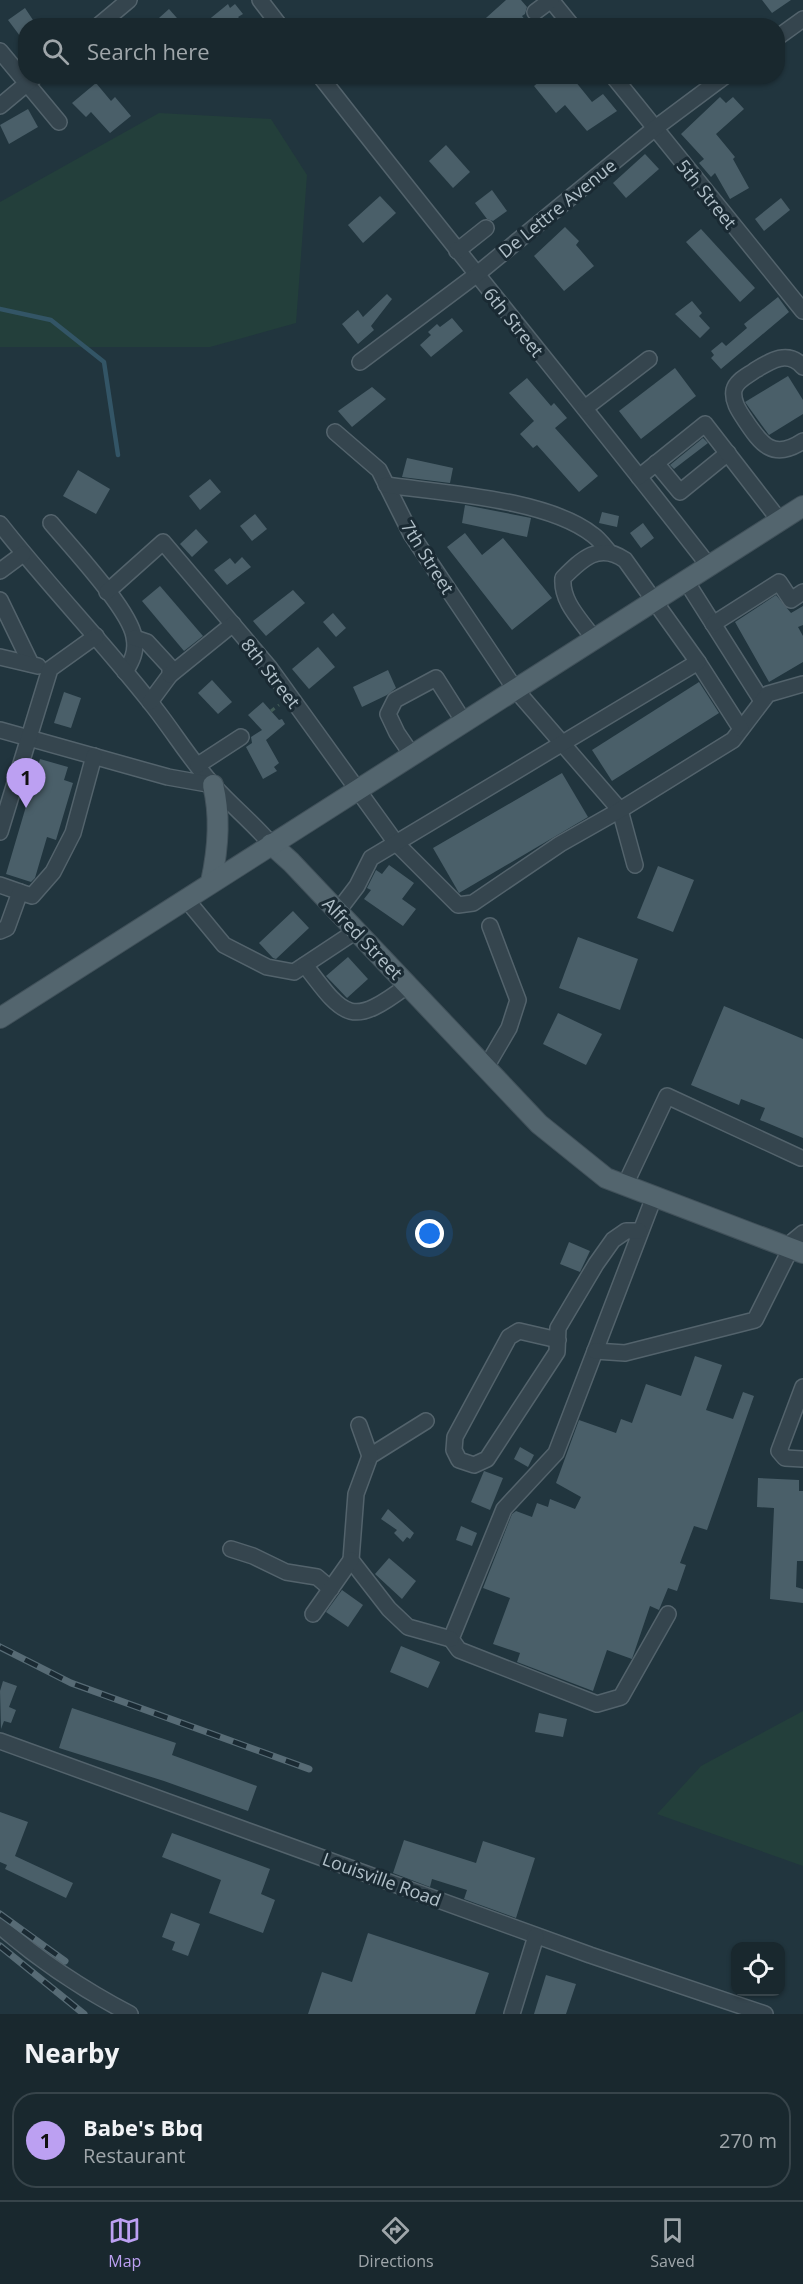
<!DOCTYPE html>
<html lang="en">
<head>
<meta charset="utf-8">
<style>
  body { margin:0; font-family:"Open Sans",sans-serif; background:#223036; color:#f1f3f6 }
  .controls { position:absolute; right:18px; bottom:18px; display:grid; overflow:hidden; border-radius:12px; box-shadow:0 2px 4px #0004 }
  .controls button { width:54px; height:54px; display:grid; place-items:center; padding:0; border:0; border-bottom:2px solid #37444a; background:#19282e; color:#f1f3f6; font:30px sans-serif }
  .you { position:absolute; left:430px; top:1234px; width:21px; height:21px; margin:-15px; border:4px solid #fff; border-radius:50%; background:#1a73e8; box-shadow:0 0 0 9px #1a73e833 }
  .badge { display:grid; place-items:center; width:39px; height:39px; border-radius:50%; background:#bca0f2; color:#111; font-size:20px; font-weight:700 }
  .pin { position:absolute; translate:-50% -50px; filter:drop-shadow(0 2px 3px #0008) }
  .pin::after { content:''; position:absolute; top:32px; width:21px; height:18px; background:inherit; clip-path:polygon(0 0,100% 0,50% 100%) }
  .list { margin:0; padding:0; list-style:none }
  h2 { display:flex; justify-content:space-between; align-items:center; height:78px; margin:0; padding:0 24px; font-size:26px }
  h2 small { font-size:20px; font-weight:400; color:#9fa6aa }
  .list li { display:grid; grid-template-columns:39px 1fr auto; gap:18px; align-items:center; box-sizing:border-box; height:96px; margin:0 12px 12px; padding:0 12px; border:2px solid #37444a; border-radius:24px }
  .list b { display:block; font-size:22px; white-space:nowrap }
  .list p { margin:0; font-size:20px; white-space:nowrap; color:#9fa6aa }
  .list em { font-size:20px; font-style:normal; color:#9fa6aa }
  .icon { flex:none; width:33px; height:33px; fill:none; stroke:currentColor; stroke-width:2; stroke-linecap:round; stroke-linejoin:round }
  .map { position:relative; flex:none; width:803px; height:2014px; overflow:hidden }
  .search { position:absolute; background:#19282e; box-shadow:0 2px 4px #0004; left:18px; right:18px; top:18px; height:66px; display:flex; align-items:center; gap:15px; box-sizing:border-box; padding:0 21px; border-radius:24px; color:#9fa6aa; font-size:22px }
  .sheet { height:186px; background:#19282e }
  nav { display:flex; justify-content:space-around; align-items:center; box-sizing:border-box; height:84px; border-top:2px solid #37444a; background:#19282e; font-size:16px; color:#9fa6aa }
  nav a { display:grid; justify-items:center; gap:3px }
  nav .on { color:#bca0f2 }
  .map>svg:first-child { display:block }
  .green { fill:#233f3b }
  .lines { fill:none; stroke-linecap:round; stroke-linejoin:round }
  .stream { stroke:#356; stroke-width:4.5 }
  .building { fill:#4a5f69 }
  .minor-casing { stroke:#53636c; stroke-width:18 }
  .major-casing { stroke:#41515a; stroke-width:22 }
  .path { stroke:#415b57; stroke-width:3; stroke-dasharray:4.5 4.5; stroke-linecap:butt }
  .minor { stroke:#35454e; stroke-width:15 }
  .major { stroke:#53656e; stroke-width:20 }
  .rail-casing { stroke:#576b75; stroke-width:7 }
  .rail { stroke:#1a2a33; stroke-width:4.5; stroke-dasharray:14; stroke-linecap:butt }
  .labels { text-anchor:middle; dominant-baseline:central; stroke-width:6; stroke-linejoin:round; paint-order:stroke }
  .street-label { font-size:18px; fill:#b1c0c9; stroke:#1a2a33 }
</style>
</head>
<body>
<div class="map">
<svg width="803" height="2014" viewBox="0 0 803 2014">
  <rect width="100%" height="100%" fill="#21353e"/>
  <g class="green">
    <polygon points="159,113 271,119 307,175 296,323 210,347 0,347 0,202"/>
    <polygon points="803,1711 803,1866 657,1814 701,1766"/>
  </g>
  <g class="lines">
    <polyline class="stream" points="0,309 51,320 104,362 118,455"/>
  </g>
  <g class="building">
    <polygon points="506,0 521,0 527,7 525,14 522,16 530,26 477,26"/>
    <polygon points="762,0 791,0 772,13"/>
    <polygon points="228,4 230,8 235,4 243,14 238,17 240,19 232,26 201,26"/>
    <polygon points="25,8 37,26 26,26 26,44 8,20"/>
    <polygon points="169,9 184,26 150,26"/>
    <polygon points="546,76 553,76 559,83 567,76 571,76 592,102 603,94 617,111 587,131 565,105 556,113 534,86"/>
    <polygon points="96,83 111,101 115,97 131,116 110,133 91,112 86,117 72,103"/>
    <polygon points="720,97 726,103 733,97 744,109 716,134 735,157 733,159 749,188 730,199 715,173 711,177 699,163 704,159 681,134"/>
    <polygon points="28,109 38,127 9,144 0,125"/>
    <polygon points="446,145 470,172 453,188 429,161"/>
    <polygon points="645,154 659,169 626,198 613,183"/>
    <polygon points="492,190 507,211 493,221 487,219 475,203"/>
    <polygon points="380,196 396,213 363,243 348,225"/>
    <polygon points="781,198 790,210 764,231 755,219"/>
    <polygon points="565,227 579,241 576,245 594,266 564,291 534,256"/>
    <polygon points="701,229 755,288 740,302 686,242"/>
    <polygon points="387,294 392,299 371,326 374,330 358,344 342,324 358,310 363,317"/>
    <polygon points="778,297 789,312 721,369 711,358 714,355 711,351 722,342 726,346 747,328 744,324"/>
    <polygon points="692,301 702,313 699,316 710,328 700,338 675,314"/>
    <polygon points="452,318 463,331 431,357 420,345 431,335 428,332 437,324 440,327"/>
    <polygon points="675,368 696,396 641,439 619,411"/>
    <polygon points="788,376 803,400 803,414 769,435 745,402"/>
    <polygon points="527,378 551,406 554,403 567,418 555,428 598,476 579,492 537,445 533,448 520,434 534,421 509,393"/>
    <polygon points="372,387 386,399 352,427 338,411"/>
    <polygon points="703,438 708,443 674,469 670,465"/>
    <polygon points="407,458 453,468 450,483 402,477"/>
    <polygon points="78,470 110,489 96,514 63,496"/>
    <polygon points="210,479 221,492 200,510 189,496"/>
    <polygon points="465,505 531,518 527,537 462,523"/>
    <polygon points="602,512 619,516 617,527 599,523"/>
    <polygon points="255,514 267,529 252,541 240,526"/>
    <polygon points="643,523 654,538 641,548 630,533"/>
    <polygon points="196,529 208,542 192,557 180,544"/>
    <polygon points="465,533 482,555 503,538 552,598 512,630 447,547"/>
    <polygon points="242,557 251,567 227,585 214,570 230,558 235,564"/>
    <polygon points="160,586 203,636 184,651 142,601"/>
    <polygon points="293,590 305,603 266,636 253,621"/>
    <polygon points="776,595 791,613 803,606 803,625 798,627 803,636 803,662 769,682 735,622"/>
    <polygon points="333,613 346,628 336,637 323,622"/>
    <polygon points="318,647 335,667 309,689 292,669"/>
    <polygon points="388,670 396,688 387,695 362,707 353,687"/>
    <polygon points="212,680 232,702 218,714 198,693"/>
    <polygon points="699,682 719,713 612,781 592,750"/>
    <polygon points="64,692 81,698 71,728 54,723"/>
    <polygon points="263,702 279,720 282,719 285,724 266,740 279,763 274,767 277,771 263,779 246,747 252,743 251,737 262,730 248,715"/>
    <polygon points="40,759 68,767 64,780 73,783 56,840 47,837 35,878 31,882 6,874"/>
    <polygon points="562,773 588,817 459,893 433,848"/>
    <polygon points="389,865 414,883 402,899 416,909 403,926 364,899 371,890 367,888 376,870 382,874"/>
    <polygon points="658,866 694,880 673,932 637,918"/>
    <polygon points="293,911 309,928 276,959 273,958 259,943"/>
    <polygon points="578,937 638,959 620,1010 559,988"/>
    <polygon points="348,957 368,979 347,998 326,976"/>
    <polygon points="724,1006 803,1039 803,1138 760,1120 765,1108 741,1099 739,1105 691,1085"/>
    <polygon points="558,1013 602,1034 586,1065 543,1044"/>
    <polygon points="569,1242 590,1251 580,1272 560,1264"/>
    <polygon points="695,1356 722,1365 706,1410 733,1419 743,1392 754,1396 707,1530 694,1526 680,1563 686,1565 677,1591 668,1588 659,1610 650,1606 632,1659 607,1650 593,1691 517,1662 520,1653 493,1644 510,1598 483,1588 512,1514 516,1511 532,1517 537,1503 548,1507 550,1499 575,1509 581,1497 556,1483 579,1420 616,1433 621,1419 632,1423 646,1384 681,1396"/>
    <polygon points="520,1447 534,1455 528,1467 514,1459"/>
    <polygon points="484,1471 503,1478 490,1510 471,1502"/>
    <polygon points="758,1478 799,1480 799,1491 803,1491 803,1561 797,1561 796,1587 803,1589 803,1603 770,1599 774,1508 757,1507"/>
    <polygon points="388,1509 414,1533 410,1539 407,1537 403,1542 394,1533 397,1530 381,1519"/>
    <polygon points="461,1526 477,1533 472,1546 456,1540"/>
    <polygon points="389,1558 416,1581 402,1599 375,1574"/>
    <polygon points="342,1590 363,1605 348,1627 326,1612"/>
    <polygon points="401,1646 440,1662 428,1688 390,1672"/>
    <polygon points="3,1681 17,1686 9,1707 16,1710 11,1723 4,1721 1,1729 0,1691"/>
    <polygon points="72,1708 176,1743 172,1755 257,1786 248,1811 164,1781 59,1748"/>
    <polygon points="539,1713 567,1719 563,1737 535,1732"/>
    <polygon points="0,1812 28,1822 15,1856 73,1883 66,1898 5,1869 7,1865 0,1862"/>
    <polygon points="172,1833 270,1869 261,1894 275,1900 263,1933 209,1913 221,1880 162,1857"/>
    <polygon points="404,1840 476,1863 483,1841 535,1858 516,1918 464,1899 467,1890 432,1879 430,1887 393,1873"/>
    <polygon points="171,1913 200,1924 188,1956 172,1950 175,1942 162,1937"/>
    <polygon points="368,1933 489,1973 475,2014 308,2014 322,1972 352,1982"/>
    <polygon points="546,1975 576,1984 566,2014 534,2014"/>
  </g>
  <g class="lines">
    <defs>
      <g id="minor">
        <polyline points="260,0 280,26"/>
        <polyline points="551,0 572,26"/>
        <polyline points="535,12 551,0"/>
        <polyline points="98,26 129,0"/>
        <polyline points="778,37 803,19"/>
        <polyline points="0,51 59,122"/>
        <path d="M320,76C448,241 581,401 709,566"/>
        <polyline points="613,76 803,311"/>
        <polyline points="0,106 36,76"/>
        <polyline points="457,251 486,228"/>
        <polyline points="360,362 476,275 654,129 725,76"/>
        <path d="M803,367C788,349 770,361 754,371C747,376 736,381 734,390C732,401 739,411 745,420C761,444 773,461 803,441"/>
        <polyline points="585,408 649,359"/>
        <polyline points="335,432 379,470 411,534 515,689 620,810 635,865"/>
        <polyline points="656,463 680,492 728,453"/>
        <polyline points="639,477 705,424 780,521"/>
        <path d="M386,485C443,493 548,499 593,535C599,539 604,546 609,552"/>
        <path d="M51,523C71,547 130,610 134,637C137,651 132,661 125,672"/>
        <path d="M0,524C48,585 102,641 150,702C172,729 190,760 214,786C232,806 253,823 271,844"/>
        <polyline points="0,571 23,554"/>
        <polyline points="686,581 762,701"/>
        <polyline points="107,592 163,542 269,667 396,843 458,905 473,903 560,844 620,810 733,740 768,694 803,684"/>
        <polyline points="0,600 31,664"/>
        <polyline points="713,624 779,582 791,600 803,592"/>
        <polyline points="135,638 147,642 170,667 170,675 150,702"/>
        <polyline points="0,657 38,666"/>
        <polyline points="698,662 741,729"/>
        <polyline points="170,675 233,624"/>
        <polyline points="0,730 168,777 213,785"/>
        <polyline points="412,755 397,733 388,714 395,700 436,678 464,722"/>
        <polyline points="198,765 241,737"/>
        <polyline points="0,832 50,669 96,636"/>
        <polyline points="0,885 20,892"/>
        <polyline points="186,899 224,945 267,967 294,972 356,931"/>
        <path d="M338,911L357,886L371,858L698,662L625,560C599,542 582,559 563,578C561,602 581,620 594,639"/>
        <polyline points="0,931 7,928 20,892 32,896 53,872 73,833 94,756"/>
        <path d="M305,965C345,1018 351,1028 408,985"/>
        <polyline points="485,1069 509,1028 518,1000 490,926"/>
        <polyline points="625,1185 667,1096 801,1158"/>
        <polyline points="654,1197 556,1453 504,1509 451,1639 459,1650 597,1704 621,1697 668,1614"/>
        <polyline points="786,1247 803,1233"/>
        <polyline points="558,1340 519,1331 509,1337 455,1437 454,1450 459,1460 474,1465 487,1459 557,1352 558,1328 596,1264 613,1240 626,1231 639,1231"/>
        <polyline points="595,1351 625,1353 755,1320 791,1248"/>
        <polyline points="803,1387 779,1451 785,1458 803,1459"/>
        <polyline points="426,1421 370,1456 356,1494 351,1560 389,1609 408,1627 451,1639"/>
        <polyline points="359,1425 370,1456"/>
        <polyline points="231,1549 253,1556 286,1572 317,1577 331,1589"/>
        <polyline points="313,1614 351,1560"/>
        <polyline points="0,1741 590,1955 765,2014"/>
        <path d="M0,1926C39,1960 84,1990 130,2014"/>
        <polyline points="512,2014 536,1936"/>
      </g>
      <g id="major">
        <polyline points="271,844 291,862 539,1124 606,1178 803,1253"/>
        <path d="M211,882C218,850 221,817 213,785"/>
        <polyline points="0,1018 803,506"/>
      </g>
    </defs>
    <use href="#minor" class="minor-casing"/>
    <use href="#major" class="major-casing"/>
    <polyline class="path" points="271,711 279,705"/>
    <use href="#minor" class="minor"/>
    <use href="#major" class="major"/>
    <defs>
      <g id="rail">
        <polyline points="0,1647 71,1683 309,1769"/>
        <polyline points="0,1914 65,1961"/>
        <polyline points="0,1946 84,2014"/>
      </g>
    </defs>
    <use href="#rail" class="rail-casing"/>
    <use href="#rail" class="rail"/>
  </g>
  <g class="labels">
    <g class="street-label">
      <text transform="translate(707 194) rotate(51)">5th Street</text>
      <text transform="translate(557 208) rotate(-39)">De Lettre Avenue</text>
      <text transform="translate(514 322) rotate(51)">6th Street</text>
      <text transform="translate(428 557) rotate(58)">7th Street</text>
      <text transform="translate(271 673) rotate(52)">8th Street</text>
      <text transform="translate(363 938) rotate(46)">Alfred Street</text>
      <text transform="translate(382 1879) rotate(20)">Louisville Road</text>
    </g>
  </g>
</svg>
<div class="controls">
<button><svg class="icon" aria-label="locate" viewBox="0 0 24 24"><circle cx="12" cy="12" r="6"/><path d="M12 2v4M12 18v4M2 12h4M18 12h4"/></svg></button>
</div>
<div class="you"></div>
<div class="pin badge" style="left:26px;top:808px">1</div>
<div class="search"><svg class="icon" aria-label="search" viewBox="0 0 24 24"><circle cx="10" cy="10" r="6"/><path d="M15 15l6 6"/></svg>Search here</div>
</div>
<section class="sheet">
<h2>Nearby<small></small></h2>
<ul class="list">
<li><span class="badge">1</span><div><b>Babe's Bbq</b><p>Restaurant</p></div><em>270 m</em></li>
</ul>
</section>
<nav>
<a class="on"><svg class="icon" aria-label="map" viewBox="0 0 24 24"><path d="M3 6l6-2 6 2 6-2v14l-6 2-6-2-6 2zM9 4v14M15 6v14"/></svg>Map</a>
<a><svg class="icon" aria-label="directions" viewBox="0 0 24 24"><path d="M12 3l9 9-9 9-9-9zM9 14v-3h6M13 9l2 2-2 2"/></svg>Directions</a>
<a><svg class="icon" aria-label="saved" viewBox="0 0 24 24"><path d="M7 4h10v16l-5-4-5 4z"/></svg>Saved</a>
</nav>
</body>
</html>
